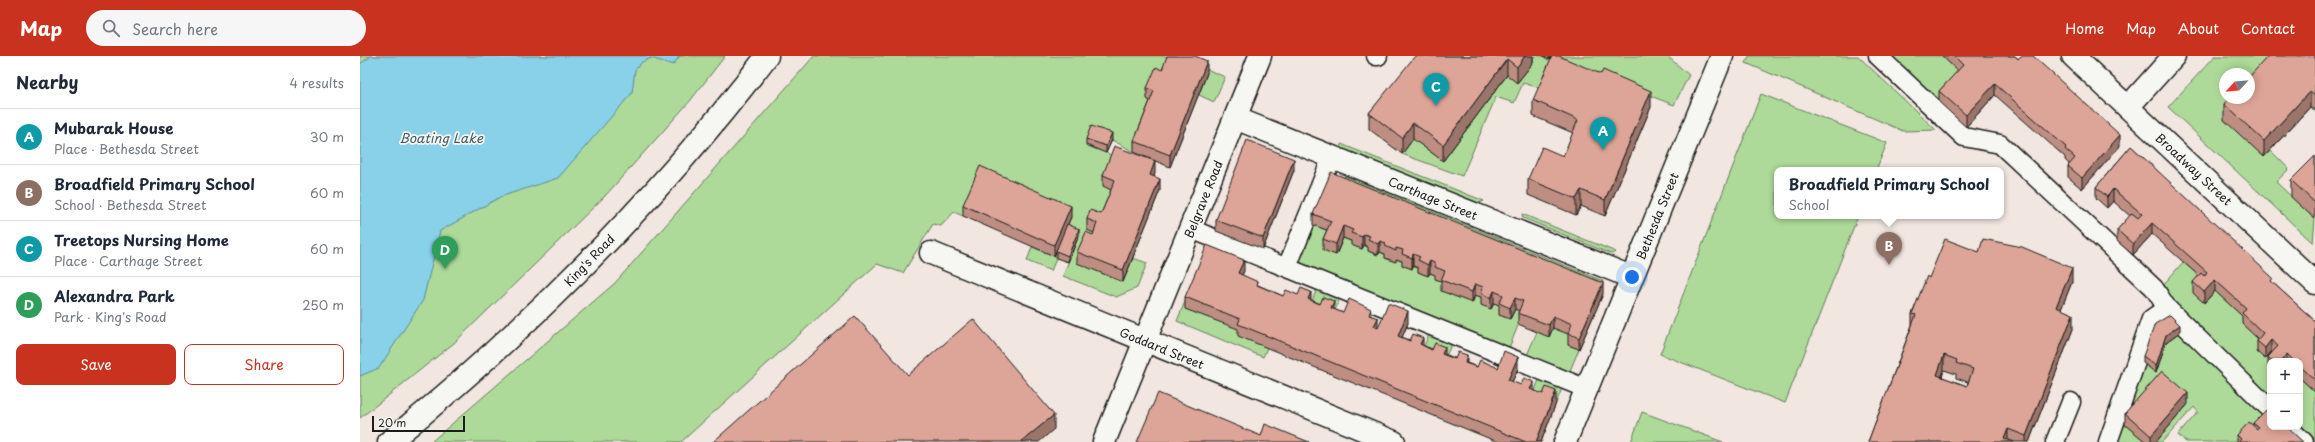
<!DOCTYPE html>
<html lang="en">
<head>
<meta charset="utf-8">
<style>
  body { margin:0; font-family:"Playpen Sans",sans-serif; background:#f6f6f7; color:#1f2937 }
  .controls { position:absolute; right:12px; bottom:12px; display:grid; overflow:hidden; border-radius:8px; box-shadow:0 2px 10px #0003 }
  .controls button { width:36px; height:36px; display:grid; place-items:center; padding:0; border:0; border-bottom:1px solid #e0e1e3; background:#fff; color:#1f2937; font:20px sans-serif }
  .compass { position:absolute; left:1859px; top:12px; width:36px; height:36px; border-radius:50%; background:#fff; box-shadow:0 2px 10px #0003; rotate:244deg }
  .scale { position:absolute; left:12px; bottom:10px; width:93px; box-sizing:border-box; padding-left:4px; border:2px solid #1c1c1c; border-top:0; font-size:11px; line-height:14px; white-space:nowrap; color:#1c1c1c; -webkit-text-stroke:3px #f6f6f2; paint-order:stroke }
  .you { position:absolute; left:1272px; top:221px; width:14px; height:14px; margin:-10px; border:3px solid #fff; border-radius:50%; background:#1a73e8; box-shadow:0 0 0 6px #1a73e833 }
  .badge { display:grid; place-items:center; width:26px; height:26px; border-radius:50%; background:#c8321e; color:#fff; font-size:13px; font-weight:700 }
  .pin { position:absolute; translate:-50% -33px; filter:drop-shadow(0 1px 2px #0008) }
  .pin::after { content:''; position:absolute; top:21px; width:14px; height:12px; background:inherit; clip-path:polygon(0 0,100% 0,50% 100%) }
  .popup { position:absolute; left:1414px; top:111px; width:230px; height:52px; box-sizing:border-box; display:grid; place-content:center; border-radius:8px; background:#fff; filter:drop-shadow(0 1px 3px #0005); font-size:13px; white-space:nowrap; color:#747a83 }
  .popup b { font-size:15px; color:#1f2937 }
  .popup::after { content:''; position:absolute; left:50%; top:100%; margin-left:-8px; border:8px solid transparent; border-top-color:#fff }
  .list { margin:0; padding:0; list-style:none }
  h2 { display:flex; justify-content:space-between; align-items:center; height:52px; margin:0; padding:0 16px; font-size:17px }
  h2 small { font-size:13px; font-weight:400; color:#747a83 }
  .list li { display:grid; grid-template-columns:26px 1fr auto; gap:12px; align-items:center; box-sizing:border-box; height:56px; padding:0 16px; border-top:1px solid #e0e1e3 }
  .list b { display:block; font-size:15px; white-space:nowrap }
  .list p { margin:0; font-size:13px; white-space:nowrap; color:#747a83 }
  .list em { font-size:13px; font-style:normal; color:#747a83 }
  .actions { display:flex; gap:8px; padding:12px 16px }
  .actions a { flex:1; padding:9px 0; border:1px solid #c8321e; border-radius:8px; text-align:center; font-size:14px; color:#c8321e }
  .actions .main { background:#c8321e; color:#fff }
  .icon { flex:none; width:22px; height:22px; fill:none; stroke:currentColor; stroke-width:2; stroke-linecap:round; stroke-linejoin:round }
  .map { position:relative; flex:none; width:1955px; height:386px; overflow:hidden }
  header { display:flex; align-items:center; gap:24px; box-sizing:border-box; height:56px; padding:0 20px; background:#c8321e; color:#fff }
  header strong { font-size:19px }
  nav { display:flex; gap:22px; margin-inline-start:auto; font-size:14px }
  .search { width:280px; height:36px; background:#f6f6f7; display:flex; align-items:center; gap:10px; box-sizing:border-box; padding:0 14px; border-radius:22px; color:#747a83; font-size:15px }
  main { display:flex }
  aside { flex:1; background:#fff }
  .map>svg:first-child { display:block }
  .green { fill:#adda99; stroke:#647b5a }
  .water { fill:#88d1e8; stroke:#5d8996 }
  .lines { fill:none; stroke-linecap:round; stroke-linejoin:round }
  .lane-casing { stroke:#1c1c1c; stroke-width:21 }
  .street-casing { stroke:#1c1c1c; stroke-width:25 }
  .secondary-casing { stroke:#1c1c1c; stroke-width:25 }
  .lane { stroke:#f6f6f2; stroke-width:18 }
  .street { stroke:#f6f6f2; stroke-width:22 }
  .secondary { stroke:#f6f6f2; stroke-width:22 }
  .wall { fill:#be8e82; stroke:#1c1c1c; fill-rule:evenodd }
  .shaded-wall { fill:#9b746a; stroke:#1c1c1c }
  .building { fill:#dda597; stroke:#1c1c1c; fill-rule:evenodd }
  .labels { text-anchor:middle; dominant-baseline:central; stroke-width:3.5; stroke-linejoin:round; paint-order:stroke }
  .street-label { font-size:12px; fill:#1c1c1c; stroke:#f6f6f2 }
  .water-label { font-size:13px; font-style:italic; fill:#425b63; stroke:#f6f6f2 }
</style>
</head>
<body>
<header>
<strong>Map</strong>
<div class="search"><svg class="icon" aria-label="search" viewBox="0 0 24 24"><circle cx="10" cy="10" r="6"/><path d="M15 15l6 6"/></svg>Search here</div>
<nav><a>Home</a><a>Map</a><a>About</a><a>Contact</a></nav>
</header>
<main>
<aside>
<h2>Nearby<small>4 results</small></h2>
<ul class="list">
<li><span class="badge" style="background:#0f9aa8">A</span><div><b>Mubarak House</b><p>Place · Bethesda Street</p></div><em>30 m</em></li>
<li><span class="badge" style="background:#8d6e63">B</span><div><b>Broadfield Primary School</b><p>School · Bethesda Street</p></div><em>60 m</em></li>
<li><span class="badge" style="background:#0f9aa8">C</span><div><b>Treetops Nursing Home</b><p>Place · Carthage Street</p></div><em>60 m</em></li>
<li><span class="badge" style="background:#2e9e5b">D</span><div><b>Alexandra Park</b><p>Park · King's Road</p></div><em>250 m</em></li>
</ul>
<div class="actions"><a class="main">Save</a><a>Share</a></div>
</aside>
<div class="map">
<svg width="1955" height="386" viewBox="0 0 1955 386">
  <rect width="100%" height="100%" fill="#f1e6e0"/>
  <filter id="ink" filterUnits="userSpaceOnUse"><feTurbulence type="fractalNoise" baseFrequency=".025" numOctaves="2"/><feDisplacementMap in="SourceGraphic" scale="8" xChannelSelector="R" yChannelSelector="G"/><feConvolveMatrix kernelMatrix="1 2 1 2 8 2 1 2 1" color-interpolation-filters="sRGB"/></filter>
  <g filter="url(#ink)">
    <g class="green">
      <polygon points="0,0 365,0 330,45 245,140 94,287 0,362"/>
      <polygon points="454,0 816,0 865,21 854,46 839,39 847,17 788,43 794,46 774,96 752,84 726,89 754,100 755,136 737,178 763,226 773,202 787,207 777,232 756,241 703,220 719,179 705,180 691,215 667,205 672,191 694,200 710,161 620,122 603,160 594,156 581,170 573,168 543,217 517,208 321,386 71,386 255,227"/>
      <polygon points="1163,0 1183,0 1188,4 1192,0 1307,0 1329,19 1314,49 1195,3 1183,33 1163,27 1154,47 1136,41 1102,120 1042,98 1053,83 1083,105 1147,19 1157,26"/>
      <polygon points="1389,0 1498,0 1576,74 1543,75 1386,7"/>
      <polygon points="1530,0 1582,0 1603,20 1579,46"/>
      <polygon points="1855,0 1923,0 1889,37 1889,18 1865,18 1865,42 1884,42 1904,101 1910,94 1929,113 1916,126 1955,163 1953,187 1808,51"/>
      <polygon points="1401,38 1527,87 1516,114 1417,114 1417,160 1498,160 1425,347 1300,298"/>
      <polygon points="981,88 1124,145 1119,147 982,93"/>
      <polygon points="985,120 1243,225 1243,229 980,123"/>
      <polygon points="1162,158 1256,196 1251,198 1163,162"/>
      <polygon points="953,169 971,176 964,194 976,199 983,182 993,186 992,189 1002,193 1004,189 1010,192 1008,195 1018,199 1020,196 1026,199 1025,202 1035,206 1036,203 1043,206 1042,209 1052,213 1053,210 1060,213 1058,216 1068,220 1070,217 1076,219 1113,247 1115,239 1123,242 1131,253 1134,247 1143,250 1150,263 1155,253 1163,257 1149,292 939,206"/>
      <polygon points="844,199 880,274 907,292 903,301 817,265"/>
      <path d="M1823,206L1839,220L1844,247L1855,235C1876,255 1902,273 1905,303L1911,296L1918,301L1910,305L1908,312L1910,314V344L1814,248L1804,228Z"/>
      <polygon points="958,230 981,239 974,257 948,255"/>
      <polygon points="1193,272 1212,279 1208,289 1219,293 1209,317 1167,299 1177,276"/>
      <polygon points="1070,276 1093,285 1085,302 1060,300"/>
      <polygon points="1820,276 1904,360 1881,386 1826,386 1818,379 1838,356 1834,351 1802,386 1796,386 1766,368 1786,386 1756,386 1783,307 1796,316 1806,285"/>
      <polygon points="1180,321 1203,330 1196,347 1174,337"/>
      <polygon points="1940,322 1955,336 1955,386 1937,371 1940,371"/>
      <polygon points="1282,356 1363,386 1271,386"/>
    </g>
    <polygon class="water" points="11,0 320,0 313,9 291,2 282,6 275,14 272,37 198,122 140,141 80,175 63,244 19,312 0,320 0,8"/>
    <g class="lines">
      <defs>
        <g id="lane">
          <polyline points="1016,0 1018,0"/>
          <polyline points="1518,0 1604,81 1640,88 1794,232 1807,252 1910,353"/>
          <polyline points="831,173 1227,333"/>
          <polyline points="927,211 972,101"/>
          <polyline points="1928,371 1944,386"/>
          <polyline points="1695,386 1711,346"/>
          <polyline points="1748,386 1791,263 1807,252"/>
        </g>
        <g id="street">
          <polyline points="1713,0 1955,227"/>
          <polyline points="1768,51 1814,0"/>
          <polyline points="875,62 1271,221"/>
          <polyline points="571,197 1034,386"/>
          <polyline points="744,386 900,0"/>
          <polyline points="1205,386 1362,0"/>
        </g>
        <path id="secondary" d="M29,386C169,272 297,144 407,0"/>
      </defs>
      <use href="#lane" class="lane-casing"/>
      <use href="#street" class="street-casing"/>
      <use href="#secondary" class="secondary-casing"/>
      <use href="#lane" class="lane"/>
      <use href="#street" class="street"/>
      <use href="#secondary" class="secondary"/>
    </g>
    <g class="wall">
      <polygon points="1057,0 1173,0 1173,7 1157,27 1147,19 1083,105 1053,83 1042,98 1009,73 1009,57"/>
      <polygon points="1183,0 1192,0 1189,4"/>
      <polygon points="1582,0 1655,0 1760,90 1722,133 1708,121 1708,110 1709,108 1705,104 1705,101 1635,39 1606,71 1579,46 1579,35 1598,15"/>
      <polygon points="1955,0 1955,55 1950,51 1904,101 1864,64 1864,48"/>
      <polygon points="802,14 847,17 810,111 774,96 774,85 790,45 787,43 787,32"/>
      <polygon points="1173,44 1291,51 1245,160 1221,150 1216,159 1168,139 1168,123 1203,100 1213,77 1173,60"/>
      <polygon points="726,83 752,84 746,97 726,89"/>
      <polygon points="1771,90 1913,227 1955,265 1955,336 1940,322 1940,305 1910,305 1910,314 1908,312 1908,301 1912,296 1911,296 1905,303 1897,296 1897,285 1898,283 1882,268 1882,260 1855,235 1844,247 1833,237 1833,226 1839,220 1792,178 1773,199 1757,185 1757,174 1770,160 1753,145 1747,152 1736,142 1736,131"/>
      <polygon points="1955,100 1955,163 1931,141 1931,124"/>
      <polygon points="934,114 903,193 856,175 856,164"/>
      <polygon points="795,117 794,120 800,134 763,226 717,207 717,196 733,179 734,177 727,174 727,163 741,158 751,134 743,130 743,119"/>
      <polygon points="603,149 711,161 708,168 719,179 708,206 696,202 696,195 701,183 694,200 603,160"/>
      <polygon points="953,158 1243,238 1219,293 1208,289 1208,278 1193,272 1189,281 1158,268 1158,257 1159,255 1155,253 1150,263 1139,259 1139,249 1134,247 1131,253 1121,249 1121,241 1115,239 1112,247 1081,235 1081,225 1075,223 1075,219 1070,217 1068,220 1058,216 1058,212 1053,210 1052,213 1042,209 1042,205 1036,203 1036,206 1025,202 1025,198 1020,196 1018,199 1008,195 1008,191 1004,189 1002,193 991,189 991,185 983,182 976,199 963,194 963,183 967,174 953,169"/>
      <path d="M1619,196L1712,226L1701,253L1713,273L1669,386H1508L1552,269V258L1569,222ZM1584,314L1596,318V322L1608,326L1607,330L1582,321Z"/>
      <polygon points="884,215 882,219 898,229 923,240 951,244 983,257 1011,259 1018,271 1048,267 1042,281 1117,311 1158,312 1152,326 1174,334 1196,347 1181,386 1138,386 878,280 878,273 825,253 825,241"/>
      <polygon points="1820,276 1806,286 1796,317 1783,307 1783,300"/>
      <polygon points="1828,348 1796,386 1786,386 1765,369 1765,357"/>
      <polygon points="1893,367 1943,386 1877,386 1877,379 1893,370"/>
    </g>
    <g class="shaded-wall">
      <polygon points="1165,0 1173,0 1173,7 1157,27 1157,11"/>
      <polygon points="1189,0 1192,0 1189,4"/>
      <polygon points="1147,3 1147,19 1083,105 1083,89"/>
      <polygon points="847,5 847,17 810,111 810,99"/>
      <polygon points="1635,28 1635,39 1606,71 1606,59"/>
      <polygon points="1291,35 1291,51 1245,160 1245,144"/>
      <polygon points="1950,35 1950,51 1904,101 1904,85"/>
      <polygon points="1053,67 1053,83 1042,98 1042,82"/>
      <polygon points="752,77 752,84 746,97 746,90"/>
      <polygon points="1760,79 1760,90 1722,133 1722,122"/>
      <polygon points="934,103 934,114 903,193 903,182"/>
      <polygon points="795,105 795,117 790,130 790,119"/>
      <polygon points="800,123 800,134 763,226 763,214"/>
      <polygon points="1753,133 1753,145 1747,152 1747,141"/>
      <polygon points="1221,134 1221,150 1216,159 1216,143"/>
      <polygon points="711,150 711,161 694,200 694,189"/>
      <polygon points="1792,167 1792,178 1773,199 1773,188"/>
      <polygon points="983,170 983,182 976,199 976,188"/>
      <polygon points="719,173 719,179 708,206 708,200"/>
      <polygon points="1004,178 1004,189 1002,193 1002,181"/>
      <polygon points="1020,185 1020,196 1018,199 1018,188"/>
      <polygon points="1053,198 1053,210 1052,213 1052,202"/>
      <polygon points="884,204 884,215 878,229 878,217"/>
      <polygon points="1070,205 1070,217 1068,220 1068,209"/>
      <polygon points="1712,212 1712,226 1696,266 1696,251"/>
      <polygon points="1855,224 1855,235 1844,247 1844,236"/>
      <polygon points="1243,227 1243,238 1219,293 1219,282"/>
      <polygon points="1115,228 1115,239 1112,247 1112,236"/>
      <polygon points="1134,235 1134,247 1131,253 1131,242"/>
      <polygon points="951,236 951,247 948,243"/>
      <polygon points="1155,242 1155,253 1150,263 1150,252"/>
      <polygon points="974,245 974,257 971,252"/>
      <polygon points="1048,255 1048,267 1038,291 1038,280"/>
      <polygon points="1713,258 1713,273 1669,386 1666,386 1666,380"/>
      <polygon points="1193,260 1193,272 1189,281 1189,269"/>
      <polygon points="1018,262 1018,273 1014,270"/>
      <polygon points="1820,269 1820,276 1806,286 1796,317 1796,310 1806,279"/>
      <polygon points="1063,282 1063,293 1060,288"/>
      <polygon points="1911,284 1911,296 1905,303 1905,292"/>
      <polygon points="1085,291 1085,302 1082,298"/>
      <polygon points="1927,298 1927,305 1921,305"/>
      <polygon points="1107,299 1107,311 1105,307"/>
      <polygon points="1584,299 1584,314 1577,334 1577,319"/>
      <polygon points="1158,301 1158,312 1148,336 1148,324"/>
      <polygon points="1174,326 1174,337 1170,333"/>
      <polygon points="1196,335 1196,347 1181,386 1176,386"/>
      <polygon points="1828,337 1828,348 1796,386 1791,386 1791,380"/>
      <polygon points="694,359 694,373 679,386 661,386"/>
      <polygon points="1648,373 1648,386 1644,383"/>
    </g>
    <g class="building">
      <polygon points="807,0 835,0 847,5 810,99 774,85 794,35 787,32 796,11 802,14"/>
      <polygon points="1055,0 1165,0 1157,11 1147,3 1083,89 1053,67 1042,82 1009,57"/>
      <polygon points="1192,0 1199,0 1241,18 1243,14 1291,35 1245,144 1221,134 1216,143 1168,123 1182,91 1203,100 1218,64 1173,44"/>
      <polygon points="1594,0 1655,0 1658,3 1661,0 1673,0 1760,79 1722,122 1708,110 1715,102 1705,93 1706,91 1635,28 1606,59 1579,35 1603,9"/>
      <polygon points="1908,0 1955,0 1955,39 1950,35 1904,85 1864,48 1869,42 1889,42 1889,21"/>
      <polygon points="731,70 752,77 746,90 726,83"/>
      <polygon points="887,84 934,103 903,182 856,164"/>
      <polygon points="754,90 795,105 790,119 800,123 763,214 717,196 726,176 733,179 737,167 727,163 730,154 741,158 755,124 743,119"/>
      <polygon points="1771,90 1913,222 1911,225 1955,265 1955,324 1940,310 1940,305 1934,305 1927,298 1921,305 1912,305 1908,301 1918,290 1911,284 1905,292 1897,285 1903,277 1882,257 1886,252 1855,224 1844,236 1833,226 1841,217 1844,220 1847,216 1792,167 1773,188 1757,174 1772,157 1778,162 1782,158 1753,133 1747,141 1736,131"/>
      <polygon points="1955,100 1955,147 1931,124"/>
      <polygon points="620,110 711,150 694,189 603,149"/>
      <polygon points="971,116 1243,227 1219,282 1208,277 1212,268 1193,260 1189,269 1158,257 1163,245 1155,242 1150,252 1139,247 1143,239 1134,235 1131,242 1121,237 1123,231 1115,228 1112,236 1081,224 1085,215 1075,211 1076,208 1070,205 1068,209 1058,204 1060,201 1053,198 1052,202 1042,198 1043,194 1036,192 1036,195 1025,190 1026,187 1020,185 1018,188 1008,183 1010,180 1004,178 1002,181 991,177 993,174 983,170 976,188 963,183 971,165 953,158"/>
      <polygon points="707,168 719,173 708,200 696,195"/>
      <path d="M1585,183L1619,196L1623,183L1662,191L1712,212L1696,251L1713,258L1666,380L1648,373L1644,383L1654,386H1508L1556,259L1552,258L1567,220L1569,222ZM1584,299L1597,304L1596,307L1613,313L1607,330L1577,319Z"/>
      <polygon points="847,189 884,204 878,217 898,226 897,229 923,240 926,234 938,239 941,232 951,236 948,243 960,248 963,241 974,245 971,252 983,257 989,243 1011,253 1009,259 1018,262 1014,270 1018,272 1028,247 1048,255 1038,280 1050,285 1053,278 1063,282 1060,288 1072,294 1075,287 1085,291 1082,298 1095,303 1098,296 1107,299 1105,307 1117,311 1120,304 1138,312 1144,295 1158,301 1148,324 1161,329 1164,322 1174,326 1170,333 1183,338 1186,331 1196,335 1176,386 1166,386 878,268 880,263 825,241"/>
      <polygon points="1810,259 1820,269 1806,279 1796,310 1783,300 1795,268"/>
      <polygon points="495,260 548,319 613,263 694,359 661,386 353,386"/>
      <polygon points="1802,315 1828,337 1791,380 1765,357"/>
      <polygon points="798,337 901,380 905,368 949,386 777,386"/>
      <polygon points="1906,354 1910,358 1910,371 1927,371 1943,386 1878,386 1881,383 1877,379 1889,366 1897,373 1898,371 1893,367"/>
    </g>
  </g>
  <g class="labels">
    <g class="street-label">
      <text transform="translate(1834 113) rotate(43)">Broadway Street</text>
      <text transform="translate(1073 142) rotate(22)">Carthage Street</text>
      <text transform="translate(843 143) rotate(-68)">Belgrave Road</text>
      <text transform="translate(1297 160) rotate(-68)">Bethesda Street</text>
      <text transform="translate(229 204) rotate(-46)">King's Road</text>
      <text transform="translate(802 292) rotate(22)">Goddard Street</text>
    </g>
    <g class="water-label">
      <text x="81" y="81">Boating Lake</text>
    </g>
  </g>
</svg>
<div class="controls">
<button>+</button>
<button>−</button>
</div>
<svg class="compass" viewBox="-18 -18 36 36"><path d="M0-13l5 13h-10z" fill="#e53935"/><path d="M0 13l5-13h-10z" fill="#747a83"/></svg>
<div class="scale">20 m</div>
<div class="you"></div>
<div class="pin badge" style="left:1243px;top:94px;background:#0f9aa8">A</div>
<div class="pin badge" style="left:1529px;top:209px;background:#8d6e63">B</div>
<div class="popup"><b>Broadfield Primary School</b>School</div>
<div class="pin badge" style="left:1076px;top:50px;background:#0f9aa8">C</div>
<div class="pin badge" style="left:85px;top:213px;background:#2e9e5b">D</div>
</div>
</main>
</body>
</html>
